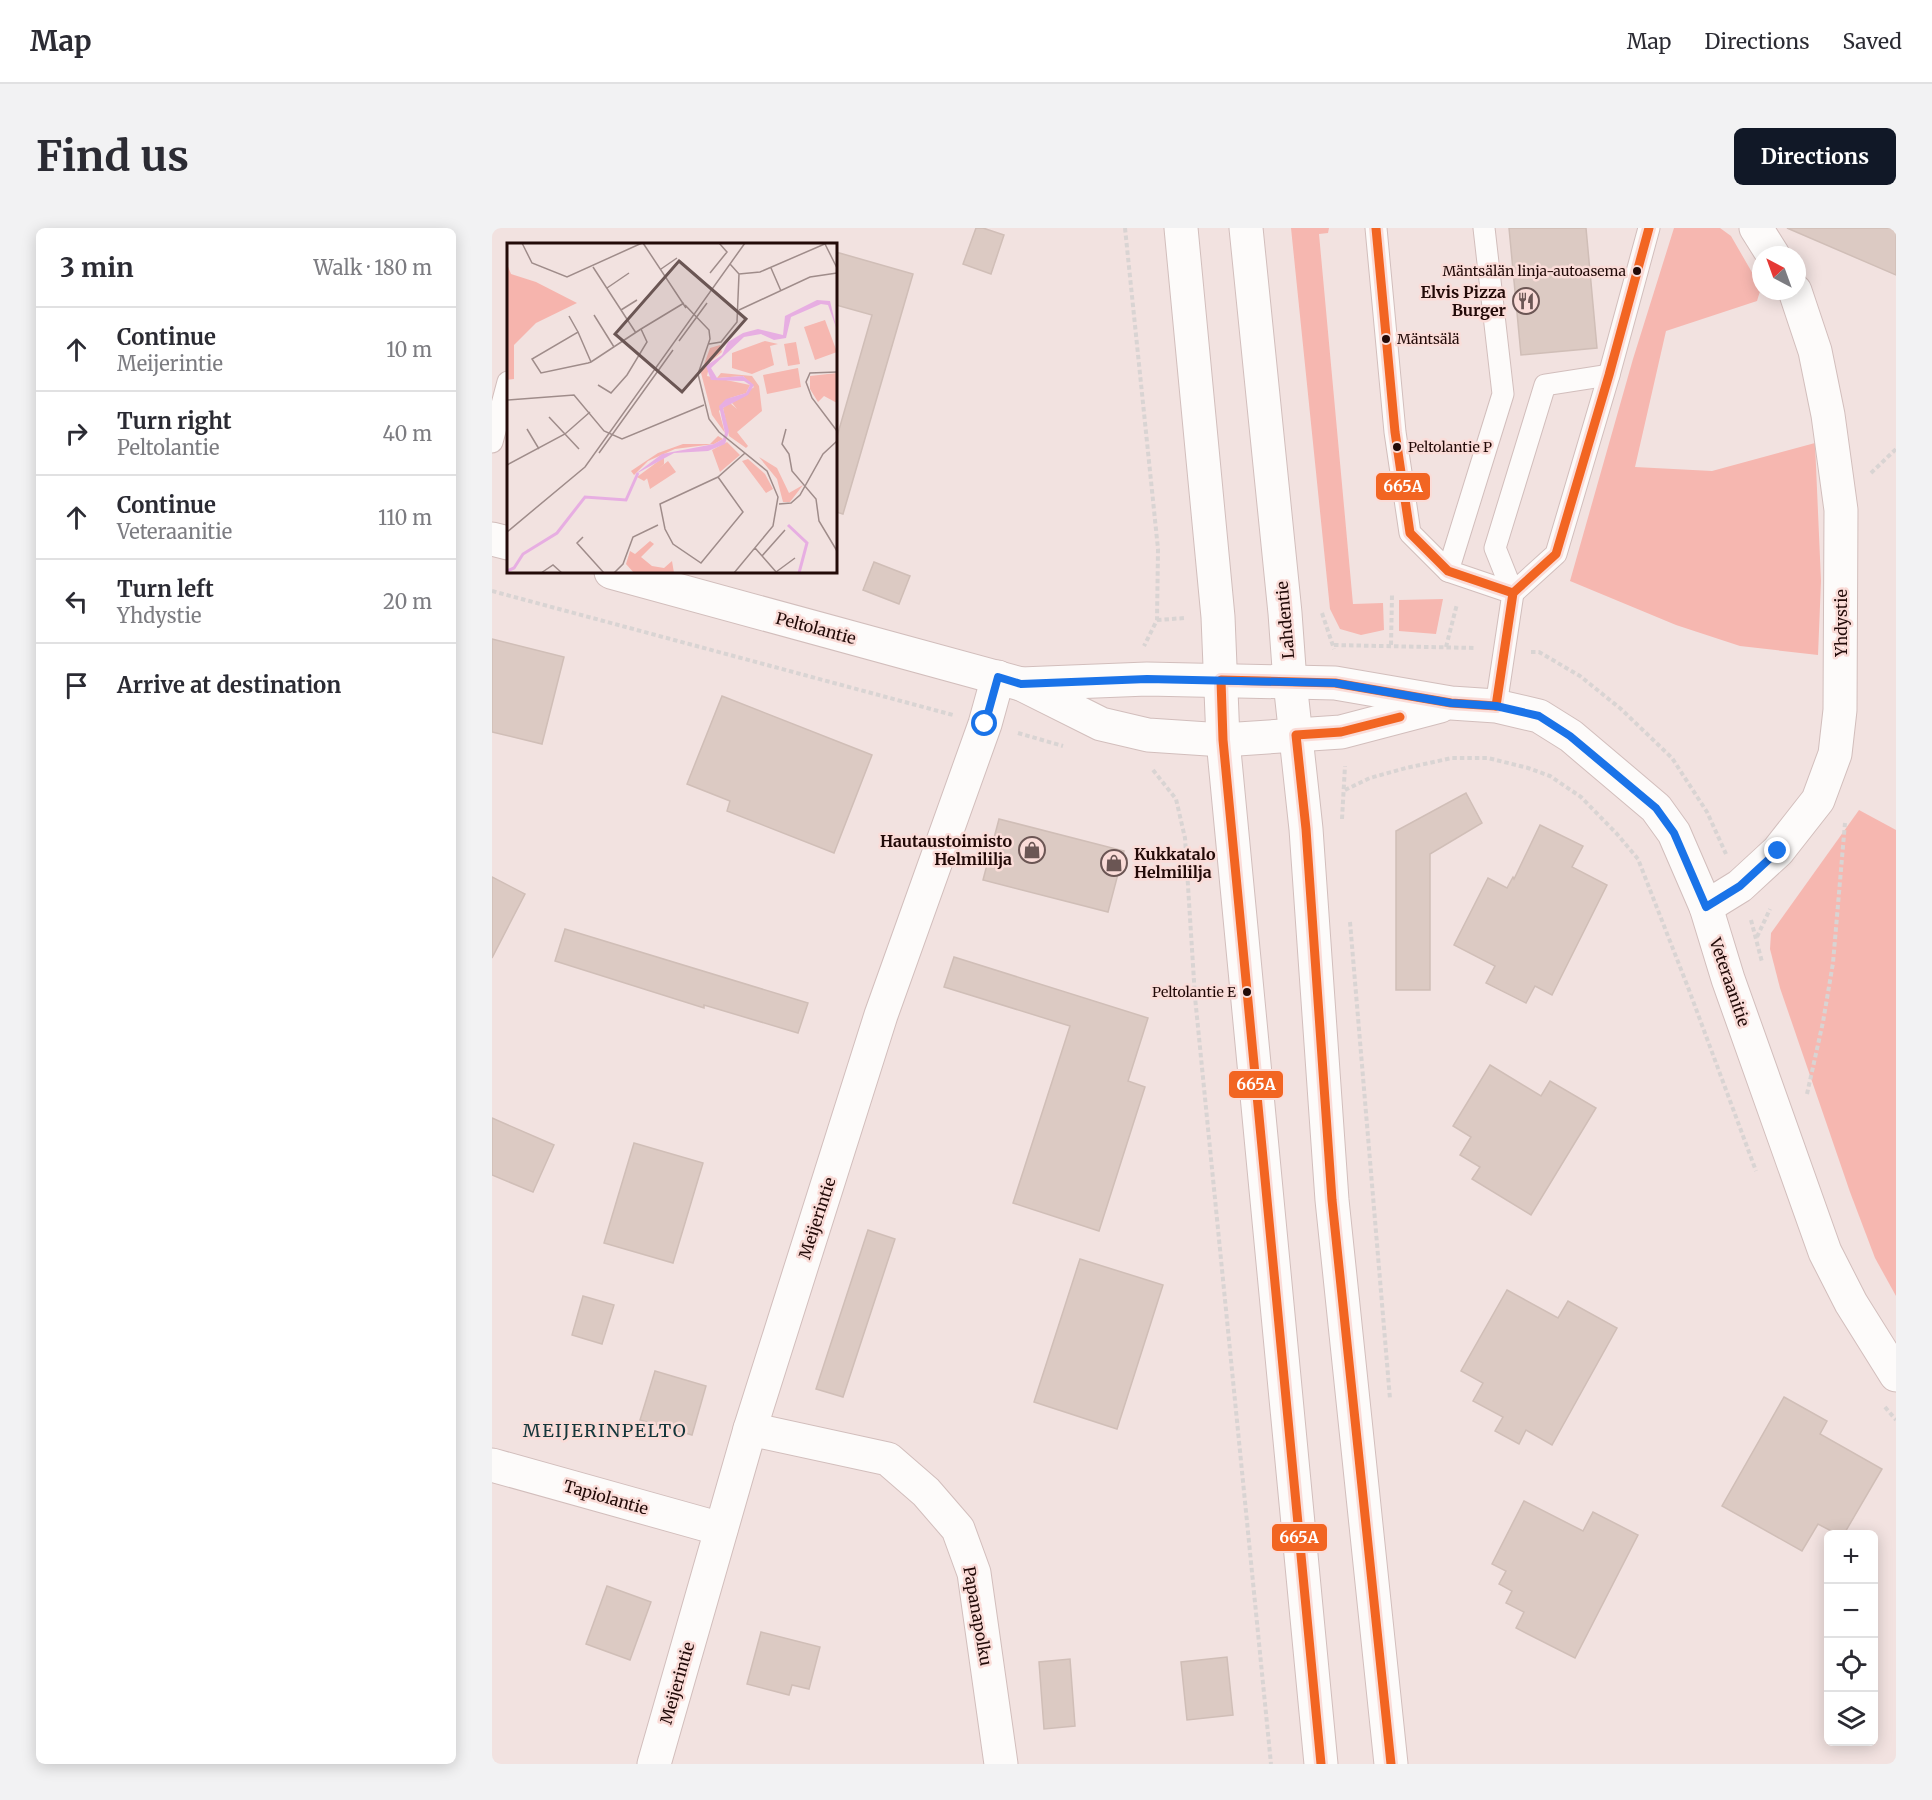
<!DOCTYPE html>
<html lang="en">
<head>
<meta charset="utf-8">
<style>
  body { margin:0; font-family:Merriweather,serif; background:#f2f2f3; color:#2b2b33 }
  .controls { position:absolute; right:18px; bottom:18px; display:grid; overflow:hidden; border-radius:9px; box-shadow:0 3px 15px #0003 }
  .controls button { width:54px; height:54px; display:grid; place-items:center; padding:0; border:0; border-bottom:2px solid #e1e1e2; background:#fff; color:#2b2b33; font:30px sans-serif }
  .compass { position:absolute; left:1260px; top:18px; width:54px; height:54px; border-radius:50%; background:#fff; box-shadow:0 3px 15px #0003; rotate:319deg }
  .stop { position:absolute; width:18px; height:18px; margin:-14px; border:4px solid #1a73e8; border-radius:50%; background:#fff }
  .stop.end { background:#1a73e8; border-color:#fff; box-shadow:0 2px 6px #0008 }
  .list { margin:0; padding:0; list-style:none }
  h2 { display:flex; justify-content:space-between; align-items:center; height:78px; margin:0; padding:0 24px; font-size:26px }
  h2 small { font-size:20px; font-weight:400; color:#7c7c81 }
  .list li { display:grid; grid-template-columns:39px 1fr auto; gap:18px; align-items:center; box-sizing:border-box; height:84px; padding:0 24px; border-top:2px solid #e1e1e2 }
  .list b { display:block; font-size:22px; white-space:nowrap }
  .list p { margin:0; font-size:20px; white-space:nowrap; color:#7c7c81 }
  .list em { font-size:20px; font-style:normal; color:#7c7c81 }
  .icon { flex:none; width:33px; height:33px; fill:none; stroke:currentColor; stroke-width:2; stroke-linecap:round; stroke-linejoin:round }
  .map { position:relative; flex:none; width:1404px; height:1536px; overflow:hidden; border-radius:9px }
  header { display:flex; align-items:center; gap:36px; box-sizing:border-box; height:84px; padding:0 30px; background:#fff; border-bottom:2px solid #e1e1e2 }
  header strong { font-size:28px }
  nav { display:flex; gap:33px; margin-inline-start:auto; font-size:21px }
  .intro { display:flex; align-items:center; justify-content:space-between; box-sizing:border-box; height:144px; padding:0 36px }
  h1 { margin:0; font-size:42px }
  .button { padding:15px 27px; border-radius:9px; background:#111827; color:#fff; font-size:21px; font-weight:700 }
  main { display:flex; gap:36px; padding:0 36px }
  aside { flex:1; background:#fff; border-radius:9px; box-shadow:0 3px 15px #0003 }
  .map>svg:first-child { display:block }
  .green { fill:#f6b7b0 }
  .building { fill:#dccac3; stroke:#d0beb7; stroke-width:1.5 }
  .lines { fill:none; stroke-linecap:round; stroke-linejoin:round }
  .service-casing { stroke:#d2bebc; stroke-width:23 }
  .minor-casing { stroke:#d2bebc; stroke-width:35 }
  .tertiary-casing { stroke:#d2bebc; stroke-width:35 }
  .secondary-casing { stroke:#d2bebc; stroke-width:35 }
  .path { stroke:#d9d4d3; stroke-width:4; stroke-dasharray:4.5 3; stroke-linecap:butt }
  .service { stroke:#fdfbfa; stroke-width:21 }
  .minor { stroke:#fdfbfa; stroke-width:33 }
  .tertiary { stroke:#fdfbfa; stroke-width:33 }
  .secondary { stroke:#fdfbfa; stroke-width:33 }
  .bus-1-casing { stroke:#fadcd8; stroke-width:14 }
  .bus-1 { stroke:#f26522; stroke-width:9 }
  .route { stroke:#1a73e8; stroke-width:8 }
  .bus-dot { fill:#220a08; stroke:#fadcd8; stroke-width:2 }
  .labels { text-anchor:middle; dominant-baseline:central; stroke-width:5; stroke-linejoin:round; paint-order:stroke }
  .bus-label { font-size:14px; fill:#220a08; stroke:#fadcd8; text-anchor:end }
  .poi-label { font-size:16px; font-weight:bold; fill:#220a08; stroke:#fadcd8; text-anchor:end }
  .street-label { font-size:16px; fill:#220a08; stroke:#fadcd8 }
  .neighbourhood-label { font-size:18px; letter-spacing:1.5px; fill:#14363a; stroke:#fadcd8 }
  .inset-river { fill:none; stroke:#e7aee2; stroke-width:3 }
  .inset-road { fill:none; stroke:#9f8c8a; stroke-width:1.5 }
  .view { fill:#6b5654; fill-opacity:0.15; stroke:#6b5654; stroke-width:3 }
  .inset-edge { fill:none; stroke:#220a08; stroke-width:3 }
  .line-badge { stroke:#fadcd8; stroke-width:2 }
  .badge-label { font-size:16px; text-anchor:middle; font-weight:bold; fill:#fff }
</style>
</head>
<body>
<header>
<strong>Map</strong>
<nav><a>Map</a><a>Directions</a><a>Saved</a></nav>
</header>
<div class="intro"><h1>Find us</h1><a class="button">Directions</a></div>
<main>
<aside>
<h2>3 min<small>Walk · 180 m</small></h2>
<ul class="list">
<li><svg class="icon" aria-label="ahead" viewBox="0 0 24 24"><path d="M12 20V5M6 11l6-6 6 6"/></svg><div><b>Continue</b><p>Meijerintie</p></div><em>10 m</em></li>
<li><svg class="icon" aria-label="right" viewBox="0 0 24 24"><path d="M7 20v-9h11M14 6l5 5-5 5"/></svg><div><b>Turn right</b><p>Peltolantie</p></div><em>40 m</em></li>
<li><svg class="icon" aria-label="ahead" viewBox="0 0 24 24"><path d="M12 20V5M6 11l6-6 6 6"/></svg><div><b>Continue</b><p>Veteraanitie</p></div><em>110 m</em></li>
<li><svg class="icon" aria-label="left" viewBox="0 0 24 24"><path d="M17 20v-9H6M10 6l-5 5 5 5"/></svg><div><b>Turn left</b><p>Yhdystie</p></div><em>20 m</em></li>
<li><svg class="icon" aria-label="arrive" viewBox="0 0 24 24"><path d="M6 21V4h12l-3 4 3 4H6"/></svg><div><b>Arrive at destination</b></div></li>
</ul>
</aside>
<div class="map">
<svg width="1404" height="1536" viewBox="0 0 1404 1536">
  <rect width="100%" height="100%" fill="#f2e2e0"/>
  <g class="green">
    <polygon points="799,0 837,0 836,5 827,6 861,376 891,375 892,402 869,407 848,401 838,381"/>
    <polygon points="1182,0 1228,0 1239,8 1269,60 1265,73 1174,103 1143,239 1220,243 1323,215 1329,353 1326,427 1248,418 1184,397 1078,353 1141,131"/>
    <polygon points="951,371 944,406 907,403 907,372"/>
    <polygon points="1367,582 1404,602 1404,1068 1383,1030 1358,964 1288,760 1278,721 1279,705"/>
  </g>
  <g class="building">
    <polygon points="484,0 491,0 512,7 499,46 471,36"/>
    <polygon points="1017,0 1094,0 1105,120 1029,127"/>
    <polygon points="1295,0 1404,0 1404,47"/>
    <polygon points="344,24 421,46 351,286 344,284 344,212 380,87 344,77"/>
    <polygon points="382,334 418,348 407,376 371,362"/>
    <polygon points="0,411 72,429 50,516 0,504"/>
    <polygon points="230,468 380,527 342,625 235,583 238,573 195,556"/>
    <polygon points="974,565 990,595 938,626 938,762 904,762 904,603"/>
    <polygon points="507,591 632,623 616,684 491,652"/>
    <polygon points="1048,597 1091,618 1080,639 1115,657 1060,767 1043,758 1034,775 994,755 1003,738 962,717 996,650 1015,660 1021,649 1022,651"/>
    <polygon points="0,649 33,666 0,730"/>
    <polygon points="73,701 316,775 306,805 212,777 212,780 63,733"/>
    <polygon points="462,729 656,790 636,853 653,859 607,1003 521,975 578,798 452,759"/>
    <polygon points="998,837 1049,868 1058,853 1104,880 1039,987 980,951 988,939 968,927 979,909 961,898"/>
    <polygon points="0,890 62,917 41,964 0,947"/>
    <polygon points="142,915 211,935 181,1035 112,1015"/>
    <polygon points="376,1002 403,1011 351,1169 324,1161"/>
    <polygon points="588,1031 671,1057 625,1201 542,1174"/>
    <polygon points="1015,1062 1066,1090 1076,1073 1125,1100 1060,1217 1034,1202 1027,1216 1003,1203 1011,1189 981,1173 991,1155 969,1143"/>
    <polygon points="91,1068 122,1077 110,1116 80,1107"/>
    <polygon points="163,1143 214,1158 200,1207 148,1192"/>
    <polygon points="1292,1169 1335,1193 1328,1206 1390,1241 1352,1306 1345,1306 1326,1296 1310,1323 1230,1278"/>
    <polygon points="1032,1273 1091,1303 1101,1284 1146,1307 1083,1430 1024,1400 1032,1384 1014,1375 1020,1363 1007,1356 1014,1343 1000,1336"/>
    <polygon points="115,1358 159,1374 138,1432 94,1416"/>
    <polygon points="269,1404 328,1419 317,1461 300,1457 297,1467 255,1456"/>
    <polygon points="735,1429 741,1487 695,1492 689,1434"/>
    <polygon points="578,1431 583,1498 552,1501 547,1434"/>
  </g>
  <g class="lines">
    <defs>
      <g id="service">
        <polyline points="884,0 903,204 918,305 956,343 1021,365"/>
        <polyline points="0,214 16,154"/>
        <polyline points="956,343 1011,166 992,0"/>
        <polyline points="1021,365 1064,326 1117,147 1157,0"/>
        <polyline points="1004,478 1021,365 1003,320 1053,157 1117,147"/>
      </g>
      <g id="minor">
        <polyline points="258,1201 396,1231 434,1264 466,1301 482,1345 509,1536"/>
        <polyline points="0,1237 229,1301"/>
        <polyline points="162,1536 258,1201 389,787 493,496 506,449"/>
      </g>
      <g id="tertiary">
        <polyline points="1264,0 1281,27"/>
        <polyline points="1214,679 1248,658 1286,623 1326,572 1343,526 1348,482 1349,282 1336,187 1323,123 1303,63"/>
      </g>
      <g id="secondary">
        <polyline points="689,0 726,389 731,512 829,1536"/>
        <polyline points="754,0 793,385 798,454 814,601 840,972 899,1536"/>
        <polyline points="0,311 16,315"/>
        <polyline points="119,344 529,456 609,496 656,507 731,512 849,504 948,478"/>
        <polyline points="529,456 655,451 843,455 959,475 1004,478 1047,488 1079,508 1164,580 1182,605 1214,679 1236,751 1333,1024 1359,1075 1404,1147"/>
      </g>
    </defs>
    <use href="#service" class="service-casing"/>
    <use href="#minor" class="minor-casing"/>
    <use href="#tertiary" class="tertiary-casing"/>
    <use href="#secondary" class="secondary-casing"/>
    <g class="path">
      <polyline points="633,0 666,321 665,392 652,418"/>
      <polyline points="1379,245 1404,221"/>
      <polyline points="0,363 461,487"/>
      <polyline points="830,385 842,421"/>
      <polyline points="665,392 693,390"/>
      <polyline points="842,417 984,420"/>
      <polyline points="899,417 900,367"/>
      <polyline points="954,419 965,376"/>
      <polyline points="1039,424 1047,424 1088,448 1129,481 1180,530 1215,584 1234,626"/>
      <polyline points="526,505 571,518"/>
      <polyline points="661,542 684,571 693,610 703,769 779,1536"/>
      <polyline points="853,562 878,550 914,540 960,530 996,530 1036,540 1058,548 1089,569 1125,606 1146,631 1197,762 1264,943"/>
      <polyline points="850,591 853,538"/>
      <polyline points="1259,692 1270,734"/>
      <polyline points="858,694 898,1171"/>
      <polyline points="1265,709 1278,681"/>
      <polyline points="1315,866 1331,794 1341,735 1353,595"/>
      <polyline points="1393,1179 1404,1192"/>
    </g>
    <use href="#service" class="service"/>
    <use href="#minor" class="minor"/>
    <use href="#tertiary" class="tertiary"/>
    <use href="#secondary" class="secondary"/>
    <defs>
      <g id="bus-1">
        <polyline points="884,0 903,204 918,305 956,343 1021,365"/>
        <polyline points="1004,478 1021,365 1064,326 1117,147 1157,0"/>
        <polyline points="829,1536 731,512 729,452 843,455 959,475 1004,478"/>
        <polyline points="899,1536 840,972 814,601 804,507 849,504 908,489"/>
      </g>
    </defs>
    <use href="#bus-1" class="bus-1-casing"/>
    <use href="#bus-1" class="bus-1"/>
  </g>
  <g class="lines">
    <polyline class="route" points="493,496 506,449 529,456 655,451 843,455 959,475 1004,478 1047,488 1078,508 1164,580 1182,605 1214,679 1248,658 1286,623"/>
  </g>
  <defs>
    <symbol id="restaurant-ring" viewBox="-11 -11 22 22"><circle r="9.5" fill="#fadcd8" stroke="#6b5654" stroke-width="1.5"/><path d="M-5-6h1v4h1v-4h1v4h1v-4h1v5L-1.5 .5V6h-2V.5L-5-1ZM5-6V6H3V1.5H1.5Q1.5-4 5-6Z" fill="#6b5654"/></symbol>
    <symbol id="shop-ring" viewBox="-11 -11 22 22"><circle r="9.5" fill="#fadcd8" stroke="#6b5654" stroke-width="1.5"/><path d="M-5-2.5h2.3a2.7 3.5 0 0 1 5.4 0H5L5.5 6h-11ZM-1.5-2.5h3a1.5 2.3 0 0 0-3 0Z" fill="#6b5654"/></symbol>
  </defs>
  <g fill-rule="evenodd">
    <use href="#restaurant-ring" x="1019" y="58" width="30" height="30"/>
    <use href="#shop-ring" x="525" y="607" width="30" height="30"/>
    <use href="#shop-ring" x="607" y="620" width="30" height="30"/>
  </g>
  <g class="bus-dot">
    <circle cx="1145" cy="43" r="5"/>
    <circle cx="894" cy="111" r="5"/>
    <circle cx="905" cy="219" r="5"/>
    <circle cx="755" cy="764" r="5"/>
  </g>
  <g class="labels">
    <g class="bus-label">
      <text x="1134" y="43">Mäntsälän linja-autoasema</text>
      <text x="905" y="111" text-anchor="start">Mäntsälä</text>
      <text x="916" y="219" text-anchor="start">Peltolantie P</text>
      <text x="744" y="764">Peltolantie E</text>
    </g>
    <g class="poi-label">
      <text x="1014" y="64">Elvis Pizza<tspan x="1014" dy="18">Burger</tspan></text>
      <text x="520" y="613">Hautaustoimisto<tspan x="520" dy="18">Helmililja</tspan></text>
      <text x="642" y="626" text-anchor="start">Kukkatalo<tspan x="642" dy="18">Helmililja</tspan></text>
    </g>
    <g class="street-label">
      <text transform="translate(793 392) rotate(-95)">Lahdentie</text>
      <text transform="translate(1349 395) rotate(-90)">Yhdystie</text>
      <text transform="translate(324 400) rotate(15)">Peltolantie</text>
      <text transform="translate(1238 754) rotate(71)">Veteraanitie</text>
      <text transform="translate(325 990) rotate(-72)">Meijerintie</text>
      <text transform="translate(114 1269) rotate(16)">Tapiolantie</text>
      <text transform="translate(486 1388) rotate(80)">Papanapolku</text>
      <text transform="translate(185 1455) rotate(-74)">Meijerintie</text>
    </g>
    <g class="neighbourhood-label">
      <text x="113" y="1202">MEIJERINPELTO</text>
    </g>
  </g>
  <g transform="translate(15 15)">
    <rect width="330" height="330" fill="#f2e2e0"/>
    <path d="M318,77L330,109L308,117L297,84ZM258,98L271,101L263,103L267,122L245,131L225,125V110ZM289,99L293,121L281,123L277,101ZM213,102L215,109L203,119L200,133L243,142L239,150L223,155L212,168L218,190L205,172L194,130L203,105ZM291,125L294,144L260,151L256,132ZM214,130L245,133L252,143L255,168L230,189L241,203L239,205L222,193L216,165L223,160L230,166L225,160L247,144L236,133L210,135ZM330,130V160L317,153L311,159L303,146V133ZM220,199L233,212L213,229L205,207ZM157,214V221L137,238L130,234ZM252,214L270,225L282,250L296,242L283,259H276L270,236ZM241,216L258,231L266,246L259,250L235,218ZM161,218L169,229L143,246L140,235Z" fill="#f6b7b0"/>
    <path d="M0,21L4,31L29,39L70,60L29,80L7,102V136L0,137ZM211,193L216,196L207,201L168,206L141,218L127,232L124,228L151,210L176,201H203ZM143,298L147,301L134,314L145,323L157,325L165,318L167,330H127L119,321L123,308L128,311Z" fill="#f6b4ad"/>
    <path d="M310,57L323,58L330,87L321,62L314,61L284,74L279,95L267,97L254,91L237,94L204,125L210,135L236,133L247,142L241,152L216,165L222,188L218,201L201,208L167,210L127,232L155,211L207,201L216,196L218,190L212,163L219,156L239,150L243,142L237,138L204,137L199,123L215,112L221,99L236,90L251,86L276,92L278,73Z" fill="#e7aee2"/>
    <path class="inset-river" d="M281,282L300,300L292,330M0,328L7,325L16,311L50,290L78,254L119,257L131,230"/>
    <path class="inset-road" d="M15,0L25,20L60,34L135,0M136,0L179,65M318,1L330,25M223,21L232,31L253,29L320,0M86,24L129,90M264,25L274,48M154,26L170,15M203,30L220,9L212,0M100,45L122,30M178,62L202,87L203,96L191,131L202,176L212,189L260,228L271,254L266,283L227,330M114,67L130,57M232,67L303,34L330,30M87,72L107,104M62,73L71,89M172,98L200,60M202,101L214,99L230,79L232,31M84,119L71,89L25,116L34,130L81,120L84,119L134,86L177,60M330,129L303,130L299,139L305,155L330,188M91,142L104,150L120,132L140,99L134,86M0,157L67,152L97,188L115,196L197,162M42,174L72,206M20,186L32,206M279,186L275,201L282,211L285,228L309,256L312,278L330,308M92,210L166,107M0,222L58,191L83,169M211,234L236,269L194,320L166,301L158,286L153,261L211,234L238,210M272,261L284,260L293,252L316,211L330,198M0,289L78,224L238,0M76,294L70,300L97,330M248,305L270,330M255,313L278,287M269,329L288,315M34,330L46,322L55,330M107,330L116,321L126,294L151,282"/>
    <path class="view" d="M172,18L239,76L175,149L108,91Z"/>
    <rect width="330" height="330" class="inset-edge"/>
  </g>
  <g class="line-badge">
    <rect x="883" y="244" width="56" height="29" rx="6" fill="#f26522"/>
    <rect x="736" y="842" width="56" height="29" rx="6" fill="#f26522"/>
    <rect x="779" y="1295" width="57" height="29" rx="6" fill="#f26522"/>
  </g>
  <g class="badge-label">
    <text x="911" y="264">665A</text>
    <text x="764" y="862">665A</text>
    <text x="807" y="1315">665A</text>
  </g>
</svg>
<div class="controls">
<button>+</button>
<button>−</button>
<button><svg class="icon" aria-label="locate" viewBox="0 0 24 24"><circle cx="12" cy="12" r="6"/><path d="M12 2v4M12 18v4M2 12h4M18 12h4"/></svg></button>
<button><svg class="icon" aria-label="layers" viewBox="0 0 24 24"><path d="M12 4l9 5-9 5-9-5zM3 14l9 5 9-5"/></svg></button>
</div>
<svg class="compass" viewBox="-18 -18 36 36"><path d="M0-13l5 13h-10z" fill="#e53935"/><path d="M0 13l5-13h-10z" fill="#7c7c81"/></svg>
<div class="stop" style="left:493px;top:496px"></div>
<div class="stop end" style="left:1286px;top:623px"></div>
</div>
</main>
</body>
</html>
